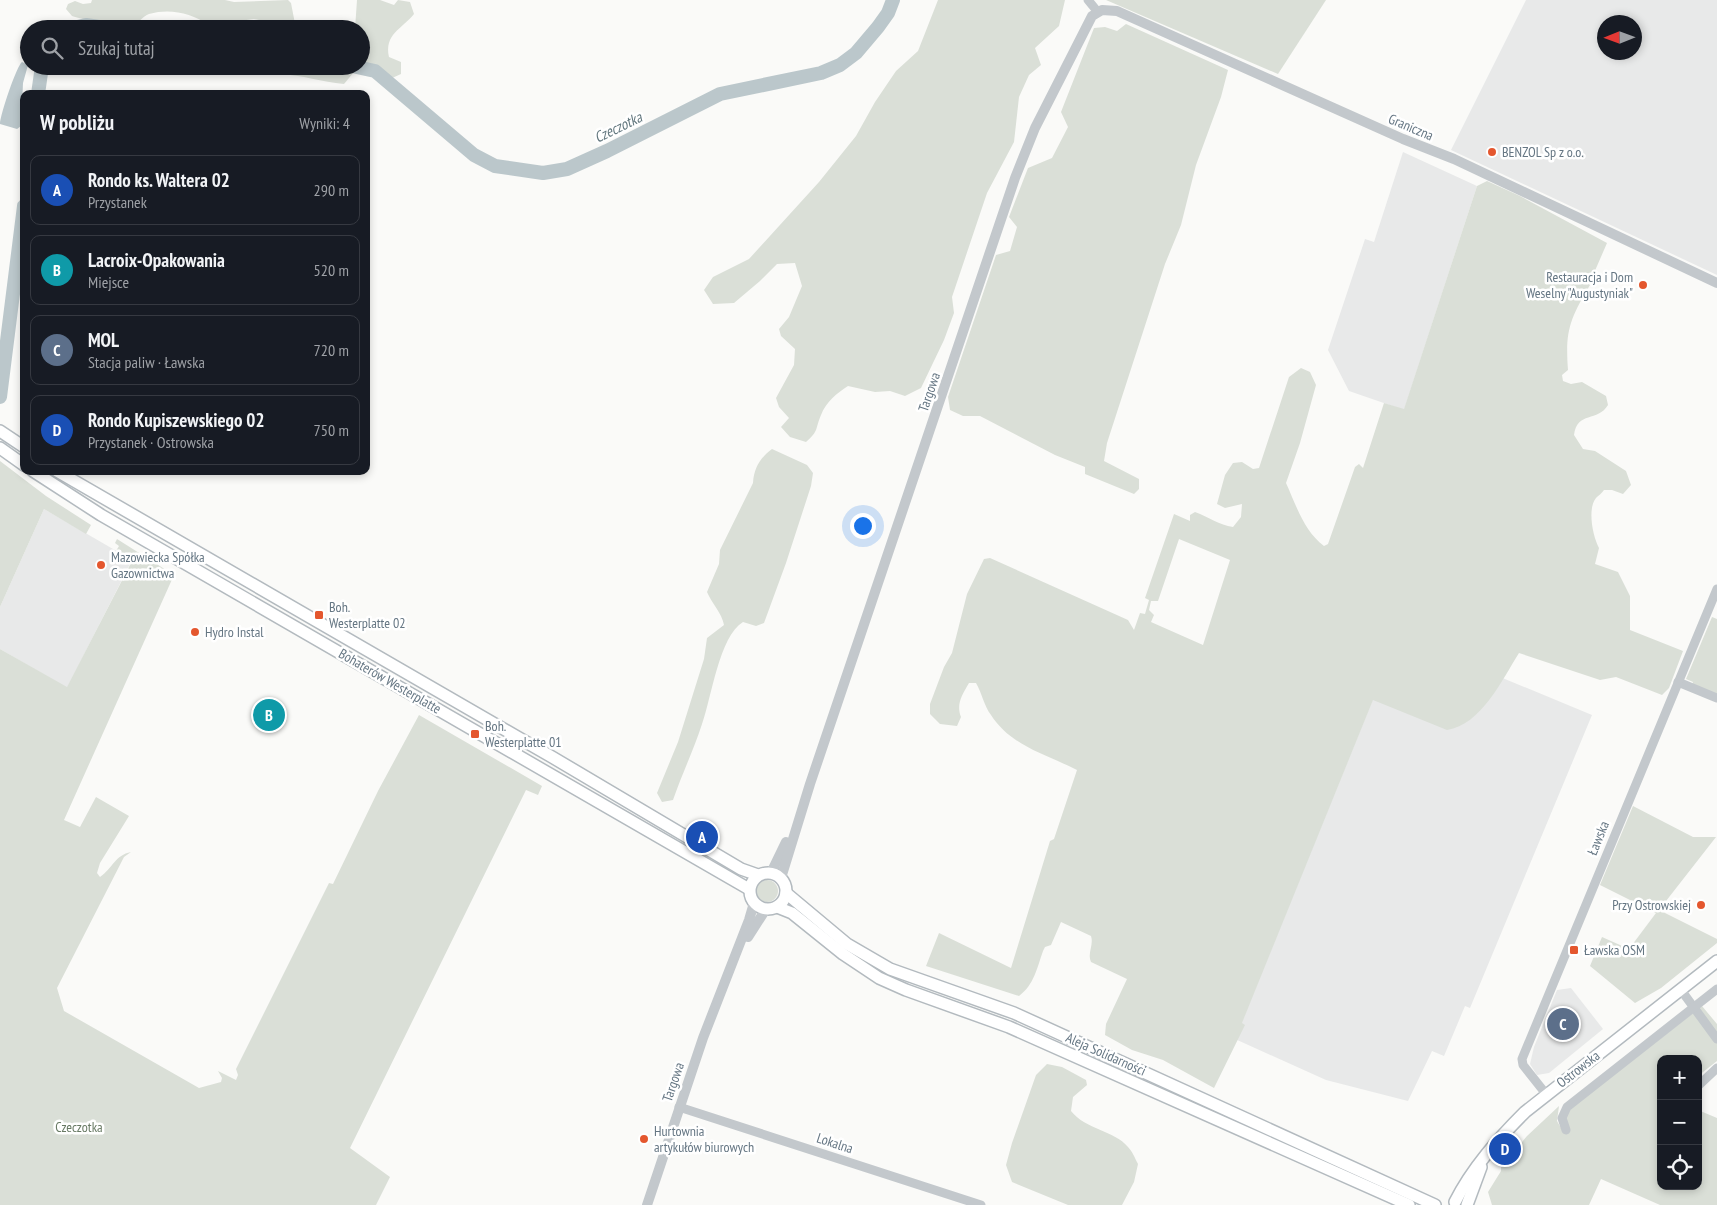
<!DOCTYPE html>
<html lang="pl">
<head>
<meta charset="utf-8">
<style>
  body { margin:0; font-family:"PT Sans Narrow",sans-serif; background:#20242c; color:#f1f3f6 }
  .controls { position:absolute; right:15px; bottom:15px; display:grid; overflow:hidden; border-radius:10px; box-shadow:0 2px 8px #0003 }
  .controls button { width:45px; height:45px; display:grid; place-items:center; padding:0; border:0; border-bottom:1px solid #363941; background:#171b24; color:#f1f3f6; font:25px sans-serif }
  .compass { position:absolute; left:1597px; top:15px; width:45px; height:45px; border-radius:50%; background:#171b24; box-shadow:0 2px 8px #0003; rotate:269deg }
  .you { position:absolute; left:862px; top:525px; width:18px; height:18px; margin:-12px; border:4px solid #fff; border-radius:50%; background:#1a73e8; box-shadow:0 0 0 8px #1a73e833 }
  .badge { display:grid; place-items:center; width:32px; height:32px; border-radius:50%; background:#e4572e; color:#fff; font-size:16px; font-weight:700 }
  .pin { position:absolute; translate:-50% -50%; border:2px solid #fff; box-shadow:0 1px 5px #0006 }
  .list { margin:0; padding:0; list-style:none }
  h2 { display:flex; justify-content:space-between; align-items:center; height:65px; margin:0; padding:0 20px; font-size:21px }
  h2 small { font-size:16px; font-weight:400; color:#9ea1a6 }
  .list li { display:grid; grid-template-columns:32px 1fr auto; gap:15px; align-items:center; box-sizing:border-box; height:70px; margin:0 10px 10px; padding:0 10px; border:1px solid #363941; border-radius:10px }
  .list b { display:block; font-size:19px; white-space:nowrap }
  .list p { margin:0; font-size:16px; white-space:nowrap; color:#9ea1a6 }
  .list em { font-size:16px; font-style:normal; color:#9ea1a6 }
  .icon { flex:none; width:28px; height:28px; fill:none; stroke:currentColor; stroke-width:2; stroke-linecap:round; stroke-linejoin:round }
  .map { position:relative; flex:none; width:1717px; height:1205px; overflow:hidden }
  .search { position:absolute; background:#171b24; box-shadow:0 2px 8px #0003; left:20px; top:20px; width:350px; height:55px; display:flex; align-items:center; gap:12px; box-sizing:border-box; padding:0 18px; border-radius:28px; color:#9ea1a6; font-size:19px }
  .panel { position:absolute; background:#171b24; box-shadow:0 2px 8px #0003; left:20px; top:90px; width:350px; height:385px; border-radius:10px }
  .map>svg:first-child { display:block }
  .built { fill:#e8e9e9; fill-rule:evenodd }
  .green { fill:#dadfd7; fill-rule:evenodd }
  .water { fill:#bbc7cb }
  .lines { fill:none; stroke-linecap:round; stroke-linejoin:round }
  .river { stroke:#bbc7cb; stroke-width:14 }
  .secondary-casing { stroke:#b3babf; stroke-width:14 }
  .minor { stroke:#c3c8cc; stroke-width:9 }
  .tertiary { stroke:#c3c8cc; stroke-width:10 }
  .secondary { stroke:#fff; stroke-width:11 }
  .poi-dot { fill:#e4572e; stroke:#fff; stroke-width:2 }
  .labels { text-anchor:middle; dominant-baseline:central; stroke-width:5; stroke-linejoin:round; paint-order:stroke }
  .street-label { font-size:14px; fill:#657683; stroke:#fff }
  .poi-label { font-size:14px; fill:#657683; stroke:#fff; text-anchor:start }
  .park-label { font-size:14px; fill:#687a64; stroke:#fff }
  .water-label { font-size:15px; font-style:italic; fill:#60757c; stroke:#fff }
</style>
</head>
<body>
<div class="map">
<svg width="1717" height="1205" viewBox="0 0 1717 1205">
  <rect width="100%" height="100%" fill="#fafaf8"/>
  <g class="built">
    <path d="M1526,0H1717V275L1451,150ZM1634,22V52H1604V22Z"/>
    <polygon points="1403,152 1477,186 1404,410 1349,391 1328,350 1365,239 1374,242"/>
    <polygon points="44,509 132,560 67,688 0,649 0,607"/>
    <polygon points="1399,635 1592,715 1470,1008 1465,1006 1444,1056 1432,1051 1408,1101 1326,1080 1235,1039"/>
    <polygon points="1571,988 1603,1029 1549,1073 1537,1075 1530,1064 1534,1047 1557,990"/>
  </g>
  <g class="green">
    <path d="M92,0H225L234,2L288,0L291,3L296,29H279L269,22L254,19L209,25C191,13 170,8 149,14C143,16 139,23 133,25C119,28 86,20 72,16L66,9L68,4L75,1L83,4L91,3Z"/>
    <path d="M357,0H380L394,5L398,0L410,2L414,14C402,29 384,34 389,57L401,62V74L390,79C382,68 374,65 361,63V29H355Z"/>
    <path d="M938,0H1065L1059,26L1035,48L1041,65L1029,75L1019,97L1014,142L987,193L952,297L954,313L944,340L921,388L905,396L890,391L875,392L848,386C837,393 826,402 821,415C815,429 819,431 806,442L790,437L781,427L789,418L779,407L776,398L794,365L795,349L781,336L779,329L789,317L802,286L795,263L777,264L760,281L734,303L713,304L704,290L713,277L749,259L819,182L856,136L875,102L896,71L918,51Z"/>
    <polygon points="1106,0 1326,0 1278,74"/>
    <polygon points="1126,24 1228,70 1221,97 1196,165 1181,225 1165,264 1107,443 1104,461 1139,479 1139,489 1134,494 1085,474 1085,467 1055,455 980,416 963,416 950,410 948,397 996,255 1010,251 1017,227 1009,217 1028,168 1052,158 1068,127 1061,112 1094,28 1105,27 1117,31"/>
    <path d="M275,66H359L344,84C322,82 302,75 280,74Z"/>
    <path d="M1487,181L1520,196L1607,243L1594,273L1587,281L1590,285C1570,319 1565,330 1568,370L1562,375L1563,381L1571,384L1582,382L1606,396L1608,405C1598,422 1577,411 1574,435L1583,449L1595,451L1626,471L1631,485L1623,494L1612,490H1604C1602,493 1598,496 1596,498C1587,509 1593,537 1599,548L1595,564L1618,572L1630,596V630L1683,651L1669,688L1662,695L1616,677L1600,680L1519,653C1502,680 1481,725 1447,730L1373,700L1242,1023L1245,1025L1214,1088L1163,1060L1132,1050L1105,1035L1106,1024L1127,979L1091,962C1087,953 1094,945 1091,936L1061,922L1051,945L1045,947L1043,951C1037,968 1034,985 1019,996L926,966L939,933L1011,968L1050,841L1054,839L1077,770C1045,754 1011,746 991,715C984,706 982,693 976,683H969C962,695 956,704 961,717L957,726L940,724L930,714V704L944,667L952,653L967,594L984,559L990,558L1128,620L1134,630L1140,613L1145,614L1149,600L1145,598L1174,514L1190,521V515L1195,512C1209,517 1219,525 1233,527L1241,517L1242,504L1225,508L1217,504L1225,475L1233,463L1242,462L1253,469L1259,468L1289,377L1301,368L1310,372L1316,385L1300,443L1286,483C1296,505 1304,531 1324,546L1328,544L1355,467L1359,464L1363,468L1384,403L1404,409L1477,186ZM1179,539L1230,560L1203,645L1151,622L1154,615L1149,610L1151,601H1158Z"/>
    <path d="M772,449L807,465L813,473L811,486L786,563L764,623L756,626L743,622C719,637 712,696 702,724C694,749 682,774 673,800L662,802L657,793L678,742L704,659L707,638L724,625C722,613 712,604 707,592L719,564L720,550L753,483C754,468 760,458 772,449Z"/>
    <polygon points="0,461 46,496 91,525 86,534 44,509 0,607"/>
    <path d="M117,539L174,575L64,820L80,827L96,797L129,816L100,863L97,873L100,877C113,868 115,855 131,852L124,857L57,988L64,1011L199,1088L221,1082L222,1078L218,1071L236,1080L238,1075L236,1069L329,883L333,884L378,791L419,715L542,786L538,795L526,790L350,1148L390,1177L376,1205H0V649L67,687L132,561L116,551L119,546L115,543Z"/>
    <polygon points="1712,617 1717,619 1717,698 1691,687 1693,682 1686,679"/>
    <polygon points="1633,806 1693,837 1716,837 1659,910 1717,939 1717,943 1661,988 1635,1003 1590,966 1602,937 1629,949 1656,913 1600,885"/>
    <circle cx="767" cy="891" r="11"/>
    <polygon points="1702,1006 1717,1024 1717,1061 1698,1076 1698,1059 1661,1059 1661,1186 1698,1186 1698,1110 1717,1118 1717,1205 1660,1205 1601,1179 1589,1205 1492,1205 1488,1192 1501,1171 1501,1167 1509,1162 1507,1160 1527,1136 1559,1106 1557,1121 1564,1133 1566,1117 1571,1108"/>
    <path d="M1047,1064L1062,1067L1086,1080L1087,1085L1073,1097L1071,1111C1086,1130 1114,1130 1128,1147C1132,1151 1135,1158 1138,1164L1134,1182L1122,1205H1068L1012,1182L1006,1165L1012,1143L1036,1075Z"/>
  </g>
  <path class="water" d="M22,62L28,65L23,83L21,126L17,129L0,124C0,115 17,65 22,62Z"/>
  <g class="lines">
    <g class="river">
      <polyline points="69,29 86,25 112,29"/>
      <polyline points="352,66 375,71 474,155 495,166 543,173 567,169 607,151 720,94 821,73 840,65 856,53 878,27 888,13 893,0"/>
      <polyline points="38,94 42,66"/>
      <polyline points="0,397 24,206"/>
    </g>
    <defs>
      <g id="secondary">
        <polyline points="0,431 24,447"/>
        <polyline points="0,448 24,465"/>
        <polyline points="33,471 101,515 749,889"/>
        <polyline points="57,471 552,757 741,869 758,875"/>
        <circle cx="768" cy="891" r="18"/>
        <polyline points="786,893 847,944 890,969 1014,1013 1435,1205"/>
        <polyline points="777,907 792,913 843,954 879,978 906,990 1009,1027 1409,1205"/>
        <path d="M1455,1202C1472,1168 1498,1139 1525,1112L1717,961"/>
        <polyline points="1467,1205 1481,1167"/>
      </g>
    </defs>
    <use href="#secondary" class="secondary-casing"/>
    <g class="minor">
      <polyline points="1088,0 1097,11"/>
      <polyline points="1678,682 1717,698"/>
      <polyline points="1681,990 1717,1039"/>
      <polyline points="1699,1085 1717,1068"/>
      <polyline points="1546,1094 1523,1065 1522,1059 1717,589"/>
      <polyline points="679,1107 981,1205"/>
      <polyline points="1566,1130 1562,1118 1567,1107 1717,989"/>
    </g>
    <g class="tertiary">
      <polyline points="771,873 786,842"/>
      <polyline points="781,878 810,784 1015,178 1035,128 1092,16 1102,10 1117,11 1403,139 1454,159 1717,283"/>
      <polyline points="748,937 766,909"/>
      <polyline points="647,1205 703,1038 749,920 754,903"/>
    </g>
    <use href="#secondary" class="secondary"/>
  </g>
  <g class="poi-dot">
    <circle cx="1492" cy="152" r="5"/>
    <circle cx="1643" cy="285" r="5"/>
    <circle cx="101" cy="565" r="5"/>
    <rect x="314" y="610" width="10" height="10" rx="2.5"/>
    <circle cx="195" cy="632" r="5"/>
    <rect x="470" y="729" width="10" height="10" rx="2.5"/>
    <circle cx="1701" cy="905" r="5"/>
    <rect x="1569" y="945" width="10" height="10" rx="2.5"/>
    <circle cx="644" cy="1139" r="5"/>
  </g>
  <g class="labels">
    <g class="street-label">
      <text transform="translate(1411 127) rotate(23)">Graniczna</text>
      <text transform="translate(929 392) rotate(-71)">Targowa</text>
      <text transform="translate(390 681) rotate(30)">Bohaterów Westerplatte</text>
      <text transform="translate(1598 838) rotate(-68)">Ławska</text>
      <text transform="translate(1106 1054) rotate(24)">Aleja Solidarności</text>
      <text transform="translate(1578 1069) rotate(-38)">Ostrowska</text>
      <text transform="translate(673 1082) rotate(-71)">Targowa</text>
      <text transform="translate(835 1143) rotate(18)">Lokalna</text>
    </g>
    <g class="poi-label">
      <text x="1502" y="152">BENZOL Sp z o.o.</text>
      <text x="1633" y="277" text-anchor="end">Restauracja i Dom<tspan x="1633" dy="16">Weselny "Augustyniak"</tspan></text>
      <text x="111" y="557">Mazowiecka Spółka<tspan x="111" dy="16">Gazownictwa</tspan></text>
      <text x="329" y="607">Boh.<tspan x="329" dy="16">Westerplatte 02</tspan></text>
      <text x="205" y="632">Hydro Instal</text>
      <text x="485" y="726">Boh.<tspan x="485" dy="16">Westerplatte 01</tspan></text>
      <text x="1691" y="905" text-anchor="end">Przy Ostrowskiej</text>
      <text x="1584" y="950">Ławska OSM</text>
      <text x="654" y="1131">Hurtownia<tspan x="654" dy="16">artykułów biurowych</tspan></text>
    </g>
    <g class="park-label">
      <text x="79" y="1127">Czeczotka</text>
    </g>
    <g class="water-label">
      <text transform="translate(618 127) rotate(-26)">Czeczotka</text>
    </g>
  </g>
</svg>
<div class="controls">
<button>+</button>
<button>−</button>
<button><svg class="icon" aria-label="locate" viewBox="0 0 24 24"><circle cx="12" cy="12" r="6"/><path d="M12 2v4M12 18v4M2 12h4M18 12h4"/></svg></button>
</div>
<svg class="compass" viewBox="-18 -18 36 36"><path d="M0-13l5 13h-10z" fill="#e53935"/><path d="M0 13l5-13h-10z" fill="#9ea1a6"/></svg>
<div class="you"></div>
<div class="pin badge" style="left:702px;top:837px;background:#1a4fb4">A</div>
<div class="pin badge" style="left:269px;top:715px;background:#0f9aa8">B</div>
<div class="pin badge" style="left:1563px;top:1024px;background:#5c6f8a">C</div>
<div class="pin badge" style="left:1505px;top:1149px;background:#1a4fb4">D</div>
<div class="search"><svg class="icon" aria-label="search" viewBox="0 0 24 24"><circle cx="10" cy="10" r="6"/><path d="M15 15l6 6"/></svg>Szukaj tutaj</div>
<section class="panel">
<h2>W pobliżu<small>Wyniki: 4</small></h2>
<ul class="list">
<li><span class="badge" style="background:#1a4fb4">A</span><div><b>Rondo ks. Waltera 02</b><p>Przystanek</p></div><em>290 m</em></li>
<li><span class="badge" style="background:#0f9aa8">B</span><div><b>Lacroix-Opakowania</b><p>Miejsce</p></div><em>520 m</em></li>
<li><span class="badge" style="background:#5c6f8a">C</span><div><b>MOL</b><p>Stacja paliw · Ławska</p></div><em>720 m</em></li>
<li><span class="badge" style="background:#1a4fb4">D</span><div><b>Rondo Kupiszewskiego 02</b><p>Przystanek · Ostrowska</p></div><em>750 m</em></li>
</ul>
</section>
</div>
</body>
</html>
